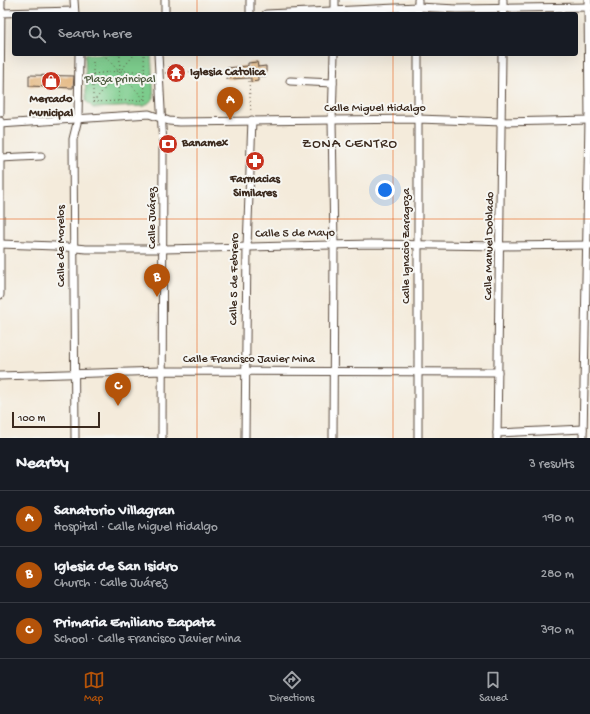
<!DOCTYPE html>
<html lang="en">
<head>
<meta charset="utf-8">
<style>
  body { margin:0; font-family:"Gochi Hand",sans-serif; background:#20242c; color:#f1f3f6 }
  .scale { position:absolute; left:12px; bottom:10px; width:88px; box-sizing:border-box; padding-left:4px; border:2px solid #3b2a1e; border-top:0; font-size:11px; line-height:14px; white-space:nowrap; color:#3b2a1e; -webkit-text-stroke:3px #f6f6f2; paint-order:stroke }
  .you { position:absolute; left:385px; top:190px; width:14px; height:14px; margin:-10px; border:3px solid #fff; border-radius:50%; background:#1a73e8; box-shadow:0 0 0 6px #1a73e833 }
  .badge { display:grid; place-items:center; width:26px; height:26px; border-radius:50%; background:#b45309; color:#fff; font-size:13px; font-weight:700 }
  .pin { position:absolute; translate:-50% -33px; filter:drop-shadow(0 1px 2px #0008) }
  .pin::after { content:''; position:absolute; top:21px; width:14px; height:12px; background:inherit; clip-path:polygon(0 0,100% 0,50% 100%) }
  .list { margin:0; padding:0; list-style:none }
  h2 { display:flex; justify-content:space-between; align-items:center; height:52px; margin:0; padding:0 16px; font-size:17px }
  h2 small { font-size:13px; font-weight:400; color:#9ea1a6 }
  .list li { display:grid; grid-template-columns:26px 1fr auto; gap:12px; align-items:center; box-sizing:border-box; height:56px; padding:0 16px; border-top:1px solid #363941 }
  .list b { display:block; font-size:15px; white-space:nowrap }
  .list p { margin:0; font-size:13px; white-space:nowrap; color:#9ea1a6 }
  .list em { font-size:13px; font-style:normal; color:#9ea1a6 }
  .icon { flex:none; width:22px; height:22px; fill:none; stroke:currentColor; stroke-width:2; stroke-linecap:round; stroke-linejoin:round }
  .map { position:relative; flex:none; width:590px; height:438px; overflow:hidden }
  .search { position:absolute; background:#171b24; box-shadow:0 4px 16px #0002; left:12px; right:12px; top:12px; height:44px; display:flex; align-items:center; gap:10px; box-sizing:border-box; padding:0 14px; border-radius:4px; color:#9ea1a6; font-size:15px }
  .sheet { height:220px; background:#171b24 }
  nav { display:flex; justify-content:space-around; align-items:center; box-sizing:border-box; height:56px; border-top:1px solid #363941; background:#171b24; font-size:11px; color:#9ea1a6 }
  nav a { display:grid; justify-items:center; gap:2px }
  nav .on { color:#b45309 }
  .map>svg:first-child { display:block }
  .green { fill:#7ccc8c; stroke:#5c7b55 }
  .building { fill:#e1ae71 }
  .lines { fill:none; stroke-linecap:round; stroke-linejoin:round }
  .minor-casing { stroke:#57473a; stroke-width:9 }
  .path { stroke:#57473a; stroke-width:1; stroke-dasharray:1 3; stroke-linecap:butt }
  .minor { stroke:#fff; stroke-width:7 }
  .grid { fill:none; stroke:#e8590c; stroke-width:1; stroke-opacity:0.55 }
  .labels { text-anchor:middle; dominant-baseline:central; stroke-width:4; stroke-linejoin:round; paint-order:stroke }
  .poi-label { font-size:12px; font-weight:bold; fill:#3b2a1e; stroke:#f6f6f2; text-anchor:start }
  .park-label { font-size:12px; fill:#4e5b3f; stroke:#f6f6f2 }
  .street-label { font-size:12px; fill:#3b2a1e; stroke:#f6f6f2 }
  .quarter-label { font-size:14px; letter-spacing:1px; fill:#3b2a1e; stroke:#f6f6f2 }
</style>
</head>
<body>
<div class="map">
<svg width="590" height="438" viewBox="0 0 590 438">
  <rect width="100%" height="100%" fill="#f6f6f2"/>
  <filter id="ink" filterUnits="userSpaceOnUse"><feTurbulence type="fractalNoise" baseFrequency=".025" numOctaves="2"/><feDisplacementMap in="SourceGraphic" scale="8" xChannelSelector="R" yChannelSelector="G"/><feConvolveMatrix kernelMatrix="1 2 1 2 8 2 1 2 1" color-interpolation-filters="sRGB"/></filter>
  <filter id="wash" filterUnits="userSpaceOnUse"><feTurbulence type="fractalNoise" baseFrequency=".012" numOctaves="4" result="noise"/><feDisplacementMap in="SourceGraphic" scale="16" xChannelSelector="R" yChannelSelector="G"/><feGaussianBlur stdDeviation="0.9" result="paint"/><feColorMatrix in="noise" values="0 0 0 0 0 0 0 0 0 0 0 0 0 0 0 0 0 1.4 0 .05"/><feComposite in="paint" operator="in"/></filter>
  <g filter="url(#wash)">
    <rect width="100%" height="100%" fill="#f4ebdb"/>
    <polygon class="green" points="85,54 151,54 154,98 145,106 93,108 86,101"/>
    <g id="blocks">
      <g class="building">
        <polygon points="257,62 258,67 266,66 266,76 258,76 258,81 251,82 251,78 227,79 226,68 248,66 248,63"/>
        <polygon points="29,75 74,76 73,88 29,86"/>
      </g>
    </g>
  </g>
  <g filter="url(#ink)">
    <use href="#blocks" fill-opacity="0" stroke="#57473a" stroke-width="1"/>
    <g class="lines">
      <defs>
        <g id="minor">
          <polyline points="74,0 75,14"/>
          <polyline points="1,13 74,11"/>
          <polyline points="165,14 165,0"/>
          <polyline points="250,14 250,0"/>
          <polyline points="266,14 418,7 457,9 590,7"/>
          <polyline points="335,14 335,0"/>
          <polyline points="418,14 418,0"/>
          <polyline points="503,14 503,0"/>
          <polyline points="158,54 163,146 162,438"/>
          <polyline points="418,54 418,438"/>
          <polyline points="290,81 333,83"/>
          <polyline points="0,113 1,0"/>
          <polyline points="0,124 149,114 169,121 179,122 418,119 502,122 590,120"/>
          <polyline points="0,158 41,156"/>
          <polyline points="0,244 55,246 86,249 164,249 371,244 501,246 590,245"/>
          <polyline points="0,295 0,121"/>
          <polyline points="0,376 162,371 498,372"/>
          <polyline points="497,433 583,429"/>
          <polyline points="75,438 73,139 78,119 79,54"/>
          <polyline points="245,438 247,246 252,120"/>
          <polyline points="333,438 334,245 332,120 334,54"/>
          <polyline points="497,438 502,54"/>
          <polyline points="583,438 589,120 588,0"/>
        </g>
      </defs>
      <use href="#minor" class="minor-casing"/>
      <g class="path">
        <polyline points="93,54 93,102 145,100 144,54"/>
        <polyline points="103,54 145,100"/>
        <polyline points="165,73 224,70"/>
        <polyline points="93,74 119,71 144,71"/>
        <polyline points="249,81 251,113"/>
        <polyline points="119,101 120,54"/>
        <polyline points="93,102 135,54"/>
      </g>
      <use href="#minor" class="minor"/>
    </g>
  </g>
  <path class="grid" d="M197,0V14M393,0V14M197,54V438M393,54V438M0,219H590"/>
  <defs>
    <symbol id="temple-disc" viewBox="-11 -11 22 22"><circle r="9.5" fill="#c8321e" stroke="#f6f6f2"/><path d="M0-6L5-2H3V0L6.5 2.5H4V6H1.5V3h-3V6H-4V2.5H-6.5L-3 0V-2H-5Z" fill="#fff"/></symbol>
    <symbol id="shop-disc" viewBox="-11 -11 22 22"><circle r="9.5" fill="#c8321e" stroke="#f6f6f2"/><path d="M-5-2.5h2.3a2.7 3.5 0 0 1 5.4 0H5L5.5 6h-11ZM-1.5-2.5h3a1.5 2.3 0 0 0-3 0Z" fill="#fff"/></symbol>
    <symbol id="bank-disc" viewBox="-11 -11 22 22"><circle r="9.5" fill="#c8321e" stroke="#f6f6f2"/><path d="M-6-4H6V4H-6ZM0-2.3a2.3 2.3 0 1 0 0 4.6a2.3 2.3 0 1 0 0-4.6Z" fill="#fff"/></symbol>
    <symbol id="pharmacy-disc" viewBox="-11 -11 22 22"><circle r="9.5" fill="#c8321e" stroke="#f6f6f2"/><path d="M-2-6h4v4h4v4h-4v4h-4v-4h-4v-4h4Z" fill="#fff"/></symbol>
  </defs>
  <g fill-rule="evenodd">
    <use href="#temple-disc" x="165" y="62" width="22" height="22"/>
    <use href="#shop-disc" x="40" y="70" width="22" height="22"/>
    <use href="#bank-disc" x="157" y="133" width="22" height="22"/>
    <use href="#pharmacy-disc" x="244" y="150" width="22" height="22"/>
  </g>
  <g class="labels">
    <g class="poi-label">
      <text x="190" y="73">Iglesia Catolica</text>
      <text x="51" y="100" text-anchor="middle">Mercado<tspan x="51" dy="14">Municipal</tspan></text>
      <text x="182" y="144">Banamex</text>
      <text x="255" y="180" text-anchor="middle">Farmacias<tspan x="255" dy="14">Similares</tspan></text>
    </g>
    <g class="park-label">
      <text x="120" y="80">Plaza principal</text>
    </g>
    <g class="street-label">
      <text x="375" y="109">Calle Miguel Hidalgo</text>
      <text transform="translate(153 218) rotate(-90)">Calle Juárez</text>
      <text transform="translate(295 234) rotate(-1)">Calle 5 de Mayo</text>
      <text transform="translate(62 246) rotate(-90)">Calle de Morelos</text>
      <text transform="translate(407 246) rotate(-90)">Calle Ignacio Zaragoza</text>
      <text transform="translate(490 246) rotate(-89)">Calle Manuel Doblado</text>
      <text transform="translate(235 279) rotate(-89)">Calle 5 de Febrero</text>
      <text x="249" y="360">Calle Francisco Javier Mina</text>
    </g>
    <g class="quarter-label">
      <text x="350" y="144">ZONA CENTRO</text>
    </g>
  </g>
</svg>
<div class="scale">100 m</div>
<div class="you"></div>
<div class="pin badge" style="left:230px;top:120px">A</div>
<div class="pin badge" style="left:157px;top:297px">B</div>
<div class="pin badge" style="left:118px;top:406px">C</div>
<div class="search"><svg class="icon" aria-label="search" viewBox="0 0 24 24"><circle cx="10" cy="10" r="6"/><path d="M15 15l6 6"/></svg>Search here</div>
</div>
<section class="sheet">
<h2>Nearby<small>3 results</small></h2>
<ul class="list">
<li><span class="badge">A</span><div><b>Sanatorio Villagran</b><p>Hospital · Calle Miguel Hidalgo</p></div><em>190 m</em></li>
<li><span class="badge">B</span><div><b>Iglesia de San Isidro</b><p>Church · Calle Juárez</p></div><em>280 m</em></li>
<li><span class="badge">C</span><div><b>Primaria Emiliano Zapata</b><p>School · Calle Francisco Javier Mina</p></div><em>390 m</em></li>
</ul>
</section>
<nav>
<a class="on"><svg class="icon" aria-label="map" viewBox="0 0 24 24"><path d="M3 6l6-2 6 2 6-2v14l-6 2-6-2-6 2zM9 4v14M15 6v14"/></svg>Map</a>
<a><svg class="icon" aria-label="directions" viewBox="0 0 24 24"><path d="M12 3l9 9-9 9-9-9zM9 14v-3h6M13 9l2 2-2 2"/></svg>Directions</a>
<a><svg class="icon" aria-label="saved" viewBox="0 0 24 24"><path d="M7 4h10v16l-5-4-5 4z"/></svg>Saved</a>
</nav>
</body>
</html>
